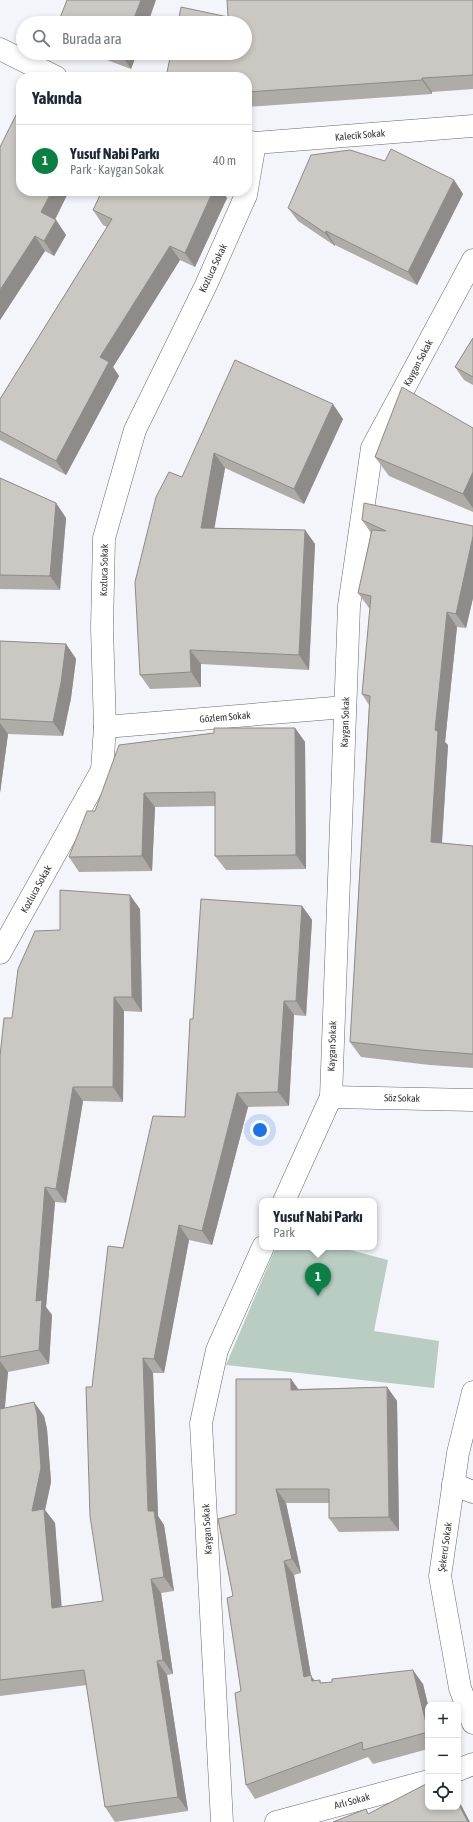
<!DOCTYPE html>
<html lang="tr">
<head>
<meta charset="utf-8">
<style>
  body { margin:0; font-family:"Asap Condensed",sans-serif; background:#f6f6f7; color:#1f2937 }
  .controls { position:absolute; right:12px; bottom:12px; display:grid; overflow:hidden; border-radius:8px; box-shadow:0 2px 6px #0003 }
  .controls button { width:36px; height:36px; display:grid; place-items:center; padding:0; border:0; border-bottom:1px solid #e0e1e3; background:#fff; color:#1f2937; font:20px sans-serif }
  .you { position:absolute; left:260px; top:1130px; width:14px; height:14px; margin:-10px; border:3px solid #fff; border-radius:50%; background:#1a73e8; box-shadow:0 0 0 6px #1a73e833 }
  .badge { display:grid; place-items:center; width:26px; height:26px; border-radius:50%; background:#0b8043; color:#fff; font-size:13px; font-weight:700 }
  .pin { position:absolute; translate:-50% -33px; filter:drop-shadow(0 1px 2px #0008) }
  .pin::after { content:''; position:absolute; top:21px; width:14px; height:12px; background:inherit; clip-path:polygon(0 0,100% 0,50% 100%) }
  .popup { position:absolute; left:259px; top:1198px; width:118px; height:52px; box-sizing:border-box; display:grid; place-content:center; border-radius:8px; background:#fff; filter:drop-shadow(0 1px 3px #0005); font-size:13px; white-space:nowrap; color:#747a83 }
  .popup b { font-size:15px; color:#1f2937 }
  .popup::after { content:''; position:absolute; left:50%; top:100%; margin-left:-8px; border:8px solid transparent; border-top-color:#fff }
  .list { margin:0; padding:0; list-style:none }
  h2 { display:flex; justify-content:space-between; align-items:center; height:52px; margin:0; padding:0 16px; font-size:17px }
  h2 small { font-size:13px; font-weight:400; color:#747a83 }
  .list li { display:grid; grid-template-columns:26px 1fr auto; gap:12px; align-items:center; box-sizing:border-box; height:72px; padding:0 16px; border-top:1px solid #e0e1e3 }
  .list b { display:block; font-size:15px; white-space:nowrap }
  .list p { margin:0; font-size:13px; white-space:nowrap; color:#747a83 }
  .list em { font-size:13px; font-style:normal; color:#747a83 }
  .icon { flex:none; width:22px; height:22px; fill:none; stroke:currentColor; stroke-width:2; stroke-linecap:round; stroke-linejoin:round }
  .map { position:relative; flex:none; width:473px; height:1822px; overflow:hidden }
  .search { position:absolute; background:#fff; box-shadow:0 2px 6px #0003; left:16px; top:16px; width:236px; height:44px; display:flex; align-items:center; gap:10px; box-sizing:border-box; padding:0 14px; border-radius:22px; color:#747a83; font-size:15px }
  .panel { position:absolute; background:#fff; box-shadow:0 2px 6px #0003; left:16px; top:72px; width:236px; height:124px; border-radius:16px }
  .map>svg:first-child { display:block }
  .green { fill:#b9cdc3 }
  .lines { fill:none; stroke-linecap:round; stroke-linejoin:round }
  .street-casing { stroke:#69696e; stroke-width:23 }
  .street { stroke:#fff; stroke-width:22 }
  .wall { fill:#afaba7 }
  .shaded-wall { fill:#8e8b88 }
  .building { fill:#cbc7c2; stroke:#8e8b88 }
  .labels { text-anchor:middle; dominant-baseline:central; stroke-width:3.5; stroke-linejoin:round; paint-order:stroke }
  .street-label { font-size:10px; fill:#343436; stroke:#fff }
</style>
</head>
<body>
<div class="map">
<svg width="473" height="1822" viewBox="0 0 473 1822">
  <rect width="100%" height="100%" fill="#f4f4fb"/>
  <polygon class="green" points="276,1247 339,1247 388,1260 374,1331 439,1341 434,1388 226,1365"/>
  <g class="lines">
    <defs>
      <g id="street">
        <polyline points="0,49 56,77"/>
        <polyline points="247,141 255,143 473,126"/>
        <polyline points="105,727 345,707"/>
        <polyline points="0,953 102,770 105,727 102,628 104,538 135,430 206,285 246,195 255,143"/>
        <polyline points="331,1097 473,1100"/>
        <polyline points="284,1201 331,1097 349,606 372,448 473,260"/>
        <polyline points="473,1392 458,1453 440,1576 460,1688 473,1723"/>
        <polyline points="453,1484 473,1492"/>
        <polyline points="458,1770 473,1764"/>
        <polyline points="222,1822 201,1423 217,1350 263,1247"/>
        <polyline points="276,1822 428,1781"/>
      </g>
    </defs>
    <use href="#street" class="street-casing"/>
    <use href="#street" class="street"/>
  </g>
  <g class="wall">
    <polygon points="473,0 473,89 432,92 432,94 247,107 247,77 228,17"/>
    <polygon points="88,53 137,53 131,69"/>
    <polygon points="0,147 21,191 69,191 55,220 56,220 66,235 54,256 45,251 0,320"/>
    <polygon points="385,161 454,180 463,194 417,285 335,245 335,246 298,221 288,208"/>
    <polygon points="102,191 222,191 227,198 195,267 180,260 113,367 119,376 66,475 0,440 0,399 107,227 103,225 93,210"/>
    <polygon points="473,338 473,385 464,380 455,367"/>
    <polygon points="235,360 343,419 304,504 225,468 214,528 305,530 315,544 309,670 201,664 201,687 150,689 140,675"/>
    <polygon points="473,428 473,512 389,476 375,457"/>
    <polygon points="0,478 56,503 66,518 60,590 0,589"/>
    <polygon points="362,520 473,526 473,598 466,628 457,627 445,742 448,745 442,843 473,846 473,1068 430,1065 361,1057 350,1042 369,705 362,694 370,608 369,608 358,593 371,533"/>
    <polygon points="0,641 66,644 76,659 71,698 63,736 8,734 0,793"/>
    <polygon points="295,728 305,742 306,869 226,870 215,856 215,806 155,807 152,871 79,872 69,857 95,811"/>
    <polygon points="302,906 312,920 306,1016 294,1015 289,1106 248,1107 212,1245 189,1240 164,1373 153,1373 158,1516 164,1525 174,1591 161,1593 173,1674 167,1675 188,1811 115,1822 105,1807 87,1685 0,1696 0,1056 12,1018 60,930 140,909 142,1012 124,1011 123,1102 83,1101 66,1203 55,1202 46,1307 52,1315 49,1364 8,1372 5,1408 44,1416 47,1429 51,1482 45,1510 55,1523 61,1607 103,1601 92,1387 123,1248 185,1117 193,1019"/>
    <polygon points="291,1379 298,1389 387,1387 397,1401 399,1531 339,1532 329,1518 329,1503 286,1503 301,1573 294,1575 311,1676 315,1681 320,1680 321,1683 423,1684 428,1705 428,1749 373,1764 368,1757 255,1799 246,1785 241,1691 233,1596 236,1514"/>
  </g>
  <g class="shaded-wall">
    <polygon points="141,0 156,0 148,23 132,23"/>
    <polygon points="121,53 137,53 131,69 121,54"/>
    <polygon points="422,78 432,92 432,94 422,80"/>
    <polygon points="454,180 463,194 417,285 408,272"/>
    <polygon points="52,191 69,191 51,227 41,212"/>
    <polygon points="213,191 222,191 227,198 195,267 185,253"/>
    <polygon points="56,220 66,235 54,256 44,241"/>
    <polygon points="326,231 335,245 335,246 325,233"/>
    <polygon points="35,236 45,251 0,320 0,290"/>
    <polygon points="170,246 180,260 113,367 119,376 66,475 56,461 100,357"/>
    <polygon points="333,404 343,419 304,504 294,489"/>
    <polygon points="214,453 225,468 212,542 201,528"/>
    <polygon points="473,472 473,508 463,494"/>
    <polygon points="56,503 66,518 60,590 50,576"/>
    <polygon points="305,530 315,544 309,670 299,655"/>
    <polygon points="473,536 473,598 466,628 456,614"/>
    <polygon points="447,612 457,627 445,742 448,745 441,856 431,842 435,730"/>
    <polygon points="66,644 76,659 71,698 63,736 53,722"/>
    <polygon points="190,650 201,664 201,687 191,672"/>
    <polygon points="0,723 8,734 0,793"/>
    <polygon points="295,728 305,742 306,869 296,855"/>
    <polygon points="144,793 155,807 152,871 142,856"/>
    <polygon points="130,895 140,909 142,1012 132,997"/>
    <polygon points="302,906 312,920 306,1016 296,1001"/>
    <polygon points="114,997 124,1011 123,1102 113,1087"/>
    <polygon points="284,1001 294,1015 289,1106 278,1092"/>
    <polygon points="73,1087 83,1101 66,1203 56,1189"/>
    <polygon points="237,1093 248,1107 212,1245 202,1231"/>
    <polygon points="45,1187 55,1202 46,1307 52,1315 49,1364 39,1350 36,1301"/>
    <polygon points="179,1225 189,1240 164,1373 154,1359"/>
    <polygon points="143,1358 153,1373 158,1516 164,1525 174,1591 164,1577 148,1511"/>
    <polygon points="0,1361 8,1372 3,1425 0,1420"/>
    <polygon points="291,1379 301,1393 291,1390"/>
    <polygon points="387,1387 397,1401 399,1531 389,1517"/>
    <polygon points="34,1402 44,1416 47,1429 51,1482 45,1510 55,1523 63,1623 52,1608 32,1511"/>
    <polygon points="276,1489 286,1503 301,1573 292,1559"/>
    <polygon points="284,1561 294,1575 311,1676 321,1689 304,1677"/>
    <polygon points="151,1579 161,1593 173,1674 163,1660"/>
    <polygon points="157,1661 167,1675 188,1811 178,1797"/>
    <polygon points="413,1670 423,1684 428,1705 428,1731"/>
    <polygon points="458,1799 470,1822 468,1822 458,1803"/>
  </g>
  <g class="building">
    <polygon points="67,0 141,0 132,23 58,23"/>
    <polygon points="227,0 473,0 473,75 422,78 422,80 247,92 247,77 166,77 171,53 245,53 245,23 178,23 181,7 228,17"/>
    <polygon points="21,105 21,191 52,191 41,212 56,220 44,241 35,236 0,290 0,147"/>
    <polygon points="391,149 454,180 408,272 326,231 325,233 288,208 311,155 350,150 385,161"/>
    <polygon points="102,191 213,191 185,253 170,246 100,357 109,362 56,461 0,431 0,399 112,219 93,210"/>
    <polygon points="473,338 473,377 455,367"/>
    <polygon points="235,360 333,404 294,489 214,453 201,528 305,530 299,655 190,650 191,672 140,675 135,582 156,497 169,472 182,477"/>
    <polygon points="402,387 473,428 473,472 463,494 375,457"/>
    <polygon points="0,478 56,503 50,576 0,575"/>
    <polygon points="364,503 473,526 473,536 456,614 447,612 435,730 438,731 431,842 473,846 473,1054 420,1050 350,1042 370,696 362,694 371,596 358,593 372,530 386,531 362,520"/>
    <polygon points="0,641 66,644 61,683 53,722 0,719"/>
    <polygon points="214,728 295,728 296,855 215,856 215,792 144,793 142,856 69,857 87,811 95,811 119,745 214,733"/>
    <polygon points="60,890 130,895 132,997 114,997 113,1087 73,1087 56,1189 45,1187 36,1301 42,1300 39,1350 0,1357 0,1056 4,1018 12,1018 18,969 35,931 60,930"/>
    <polygon points="201,899 302,906 296,1001 284,1001 278,1092 237,1093 202,1231 179,1225 154,1359 143,1358 148,1511 154,1511 164,1577 151,1579 163,1660 157,1661 178,1797 105,1807 84,1670 0,1680 0,1409 34,1402 37,1414 41,1468 32,1511 44,1509 52,1608 103,1601 90,1516 86,1387 92,1387 108,1246 123,1248 153,1116 185,1117 190,1019 193,1019"/>
    <polygon points="236,1379 291,1379 291,1390 387,1387 389,1517 329,1518 329,1489 276,1489 292,1559 284,1561 304,1677 311,1675 312,1681 320,1680 320,1683 332,1682 332,1679 413,1670 428,1731 428,1732 363,1750 362,1742 246,1785 235,1693 241,1691 227,1598 233,1596 218,1519 236,1514"/>
    <polygon points="428,1783 428,1807 458,1807 458,1803 468,1822 333,1822 366,1809 368,1814"/>
  </g>
  <g class="labels">
    <g class="street-label">
      <text transform="translate(360 135) rotate(-5)">Kalecik Sokak</text>
      <text transform="translate(213 268) rotate(-65)">Kozluca Sokak</text>
      <text transform="translate(418 363) rotate(-62)">Kaygan Sokak</text>
      <text transform="translate(104 570) rotate(-89)">Kozluca Sokak</text>
      <text transform="translate(225 717) rotate(-5)">Gözlem Sokak</text>
      <text transform="translate(345 722) rotate(-88)">Kaygan Sokak</text>
      <text transform="translate(36 889) rotate(-61)">Kozluca Sokak</text>
      <text transform="translate(332 1046) rotate(-88)">Kaygan Sokak</text>
      <text transform="translate(402 1098) rotate(1)">Söz Sokak</text>
      <text transform="translate(207 1529) rotate(-93)">Kaygan Sokak</text>
      <text transform="translate(445 1547) rotate(-82)">Şekerci Sokak</text>
      <text transform="translate(352 1801) rotate(-15)">Arlı Sokak</text>
    </g>
  </g>
</svg>
<div class="controls">
<button>+</button>
<button>−</button>
<button><svg class="icon" aria-label="locate" viewBox="0 0 24 24"><circle cx="12" cy="12" r="6"/><path d="M12 2v4M12 18v4M2 12h4M18 12h4"/></svg></button>
</div>
<div class="you"></div>
<div class="pin badge" style="left:318px;top:1296px">1</div>
<div class="popup"><b>Yusuf Nabi Parkı</b>Park</div>
<div class="search"><svg class="icon" aria-label="search" viewBox="0 0 24 24"><circle cx="10" cy="10" r="6"/><path d="M15 15l6 6"/></svg>Burada ara</div>
<section class="panel">
<h2>Yakında<small></small></h2>
<ul class="list">
<li><span class="badge">1</span><div><b>Yusuf Nabi Parkı</b><p>Park · Kaygan Sokak</p></div><em>40 m</em></li>
</ul>
</section>
</div>
</body>
</html>
